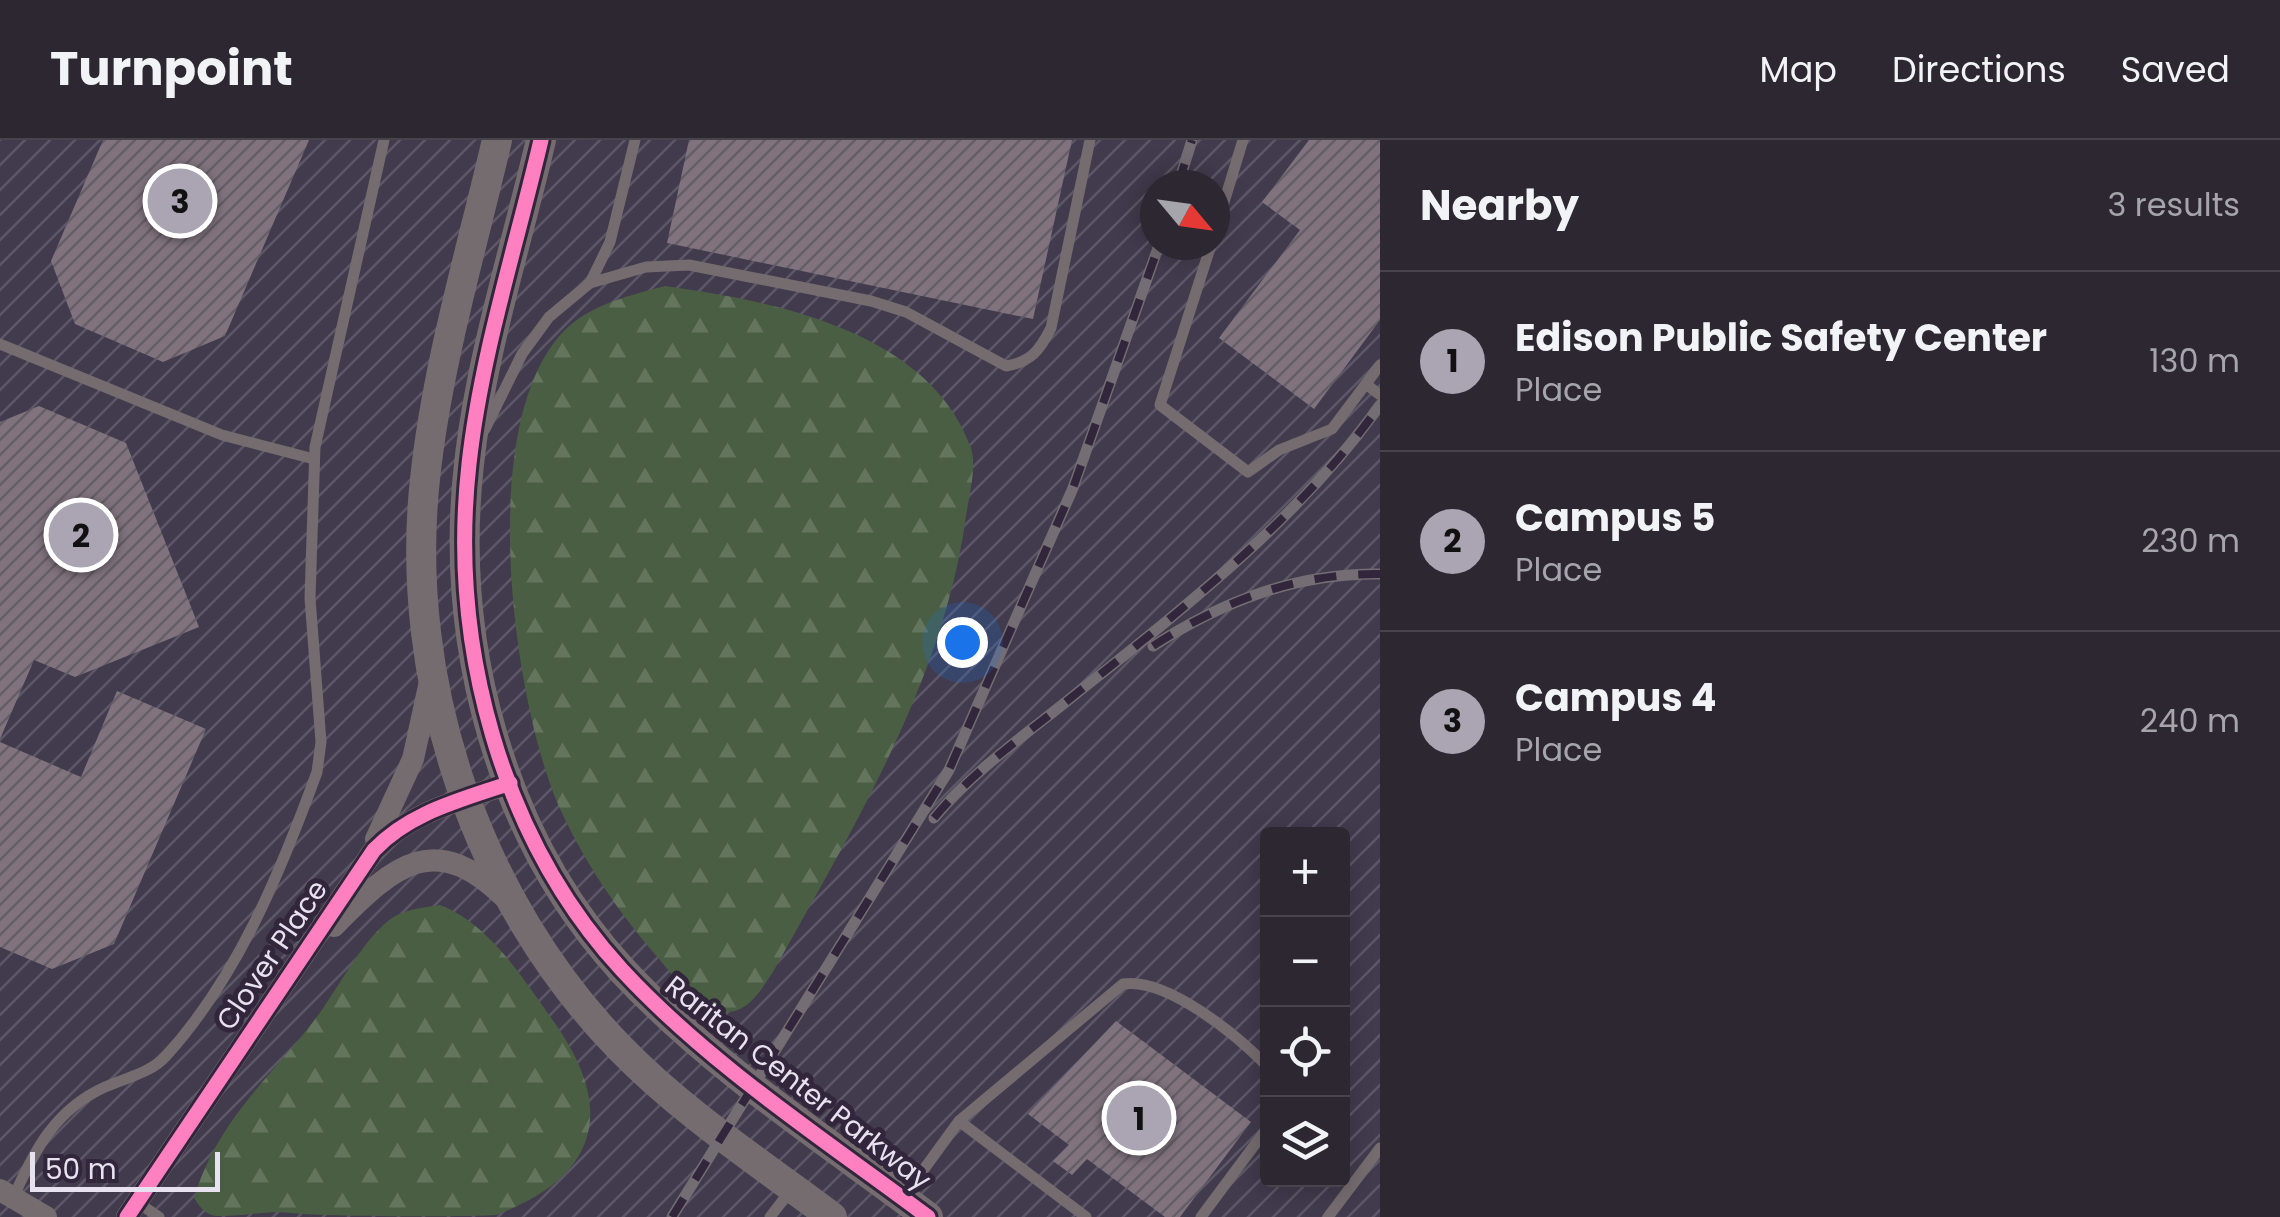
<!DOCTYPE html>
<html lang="en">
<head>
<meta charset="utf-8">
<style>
  body { margin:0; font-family:Poppins,sans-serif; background:#38333c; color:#f1f3f6 }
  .controls { position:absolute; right:30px; bottom:30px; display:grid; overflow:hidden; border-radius:10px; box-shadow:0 5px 25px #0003 }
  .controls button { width:90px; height:90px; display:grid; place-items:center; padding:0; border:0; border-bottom:2px solid #48444c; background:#2c2730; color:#f1f3f6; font:50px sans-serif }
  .compass { position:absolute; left:1140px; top:30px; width:90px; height:90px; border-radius:50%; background:#2c2730; box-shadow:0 5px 25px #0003; rotate:119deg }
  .scale { position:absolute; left:30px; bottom:25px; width:190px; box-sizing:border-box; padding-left:10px; border:5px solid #e8e1ef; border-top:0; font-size:28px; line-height:35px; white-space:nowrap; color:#e8e1ef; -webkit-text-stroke:8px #31263b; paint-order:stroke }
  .you { position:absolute; left:962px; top:502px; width:35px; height:35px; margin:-25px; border:8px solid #fff; border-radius:50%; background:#1a73e8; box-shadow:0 0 0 15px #1a73e833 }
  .badge { display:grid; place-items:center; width:65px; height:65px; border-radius:50%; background:#aba4b2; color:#111; font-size:32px; font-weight:700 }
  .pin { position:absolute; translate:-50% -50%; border:5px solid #fff; box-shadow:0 2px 10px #0006 }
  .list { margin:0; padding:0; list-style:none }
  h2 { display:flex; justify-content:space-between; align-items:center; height:130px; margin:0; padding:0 40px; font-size:42px }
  h2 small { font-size:32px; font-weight:400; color:#a6a5ab }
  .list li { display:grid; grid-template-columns:65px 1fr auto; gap:30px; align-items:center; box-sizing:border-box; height:180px; padding:0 40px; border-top:2px solid #48444c }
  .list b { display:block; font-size:38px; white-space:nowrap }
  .list p { margin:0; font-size:32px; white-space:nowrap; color:#a6a5ab }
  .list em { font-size:32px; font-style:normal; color:#a6a5ab }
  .icon { flex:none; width:55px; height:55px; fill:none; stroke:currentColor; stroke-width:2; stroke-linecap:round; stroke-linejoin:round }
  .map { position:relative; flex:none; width:1380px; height:1077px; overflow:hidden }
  header { display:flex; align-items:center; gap:60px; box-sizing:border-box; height:140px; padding:0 50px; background:#2c2730; border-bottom:2px solid #48444c }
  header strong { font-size:48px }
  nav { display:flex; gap:55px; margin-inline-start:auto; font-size:35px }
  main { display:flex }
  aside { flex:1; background:#2c2730 }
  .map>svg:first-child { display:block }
  .industrial { fill:url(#industrial-furrows); fill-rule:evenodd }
  .forest { fill:url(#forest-firs) }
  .building { fill:url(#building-hatch) }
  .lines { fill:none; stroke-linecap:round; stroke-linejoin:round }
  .service { stroke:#756c6f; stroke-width:11 }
  .minor { stroke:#756c6f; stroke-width:22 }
  .tertiary { stroke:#756c6f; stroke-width:30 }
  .rail-casing { stroke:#746d73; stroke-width:11 }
  .rail { stroke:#31263b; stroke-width:8; stroke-dasharray:22; stroke-linecap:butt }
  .cycleway-casing { stroke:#31263b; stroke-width:21 }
  .cycleway { stroke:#ff80c0; stroke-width:15 }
  .labels { text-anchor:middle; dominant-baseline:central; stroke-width:10; stroke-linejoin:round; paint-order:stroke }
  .street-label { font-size:28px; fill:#e8e1ef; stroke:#31263b }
</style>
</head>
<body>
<header>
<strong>Turnpoint</strong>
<nav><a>Map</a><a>Directions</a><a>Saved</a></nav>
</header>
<main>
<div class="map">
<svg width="1380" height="1077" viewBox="0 0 1380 1077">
  <defs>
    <pattern id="industrial-furrows" width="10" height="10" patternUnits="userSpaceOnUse" patternTransform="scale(2.5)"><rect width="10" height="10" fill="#413b4d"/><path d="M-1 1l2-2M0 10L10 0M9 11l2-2" fill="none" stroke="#5c5767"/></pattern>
    <pattern id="forest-firs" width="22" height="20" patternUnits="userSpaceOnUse" patternTransform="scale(2.5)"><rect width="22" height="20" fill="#4a5e43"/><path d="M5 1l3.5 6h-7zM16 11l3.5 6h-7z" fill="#64755e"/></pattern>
    <pattern id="building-hatch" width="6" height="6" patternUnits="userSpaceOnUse" patternTransform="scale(2.5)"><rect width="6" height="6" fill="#80737e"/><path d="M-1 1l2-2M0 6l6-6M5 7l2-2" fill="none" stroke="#665e66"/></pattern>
  </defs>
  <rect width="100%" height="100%" fill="#3a3440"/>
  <path class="industrial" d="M0,0H1380V1077H0ZM1155,45H1215V105H1155ZM1268,694H1342V1040H1268Z"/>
  <g class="forest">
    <path d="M665,146C774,161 929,191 971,308C977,327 969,356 966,376C944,540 853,688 773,832C762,848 751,869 730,872C700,876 677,840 660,820C618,772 583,721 557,662C512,554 474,274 568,187C595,163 632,155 665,146Z"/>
    <path d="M440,765C491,785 523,839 554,882C617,970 598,1037 496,1075C470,1077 324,1077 292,1073C267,1070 239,1077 216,1076C204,1074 201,1068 194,1058C218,978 272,937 319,874C340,845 361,803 389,780C404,769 422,768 440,765Z"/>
  </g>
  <g class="building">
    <polygon points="103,0 309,0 225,196 163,222 75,184 51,121"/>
    <polygon points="689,0 1072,0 1033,179 667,103"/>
    <polygon points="1309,0 1380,0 1380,180 1314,269 1219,198 1300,90 1262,62"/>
    <polygon points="39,266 126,303 199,487 75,537 34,520 0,599 0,282"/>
    <polygon points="117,551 206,589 114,804 52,829 0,807 0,602 81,637"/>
    <polygon points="1116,881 1251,982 1180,1077 1165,1077 1087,1019 1072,1035 1053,1021 1069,1005 1028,974"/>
  </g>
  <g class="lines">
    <g class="service">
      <polyline points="1215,92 1243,0"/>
      <polyline points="1211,105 1160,265 1248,332 1279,310 1332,289 1380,225"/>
      <polyline points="590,143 610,102 635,0"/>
      <polyline points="0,204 222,295 314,319"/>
      <polyline points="1367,245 1380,255"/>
      <path d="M485,289L522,214L549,177L590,143L646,127L689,125L871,161L906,172L1006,226C1031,222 1040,210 1051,188L1090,0"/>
      <path d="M959,981L1123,844C1167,837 1238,896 1268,927"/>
      <path d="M14,1056C35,1009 56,969 105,947C125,938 151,933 166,916C238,837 281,731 317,632L321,602L310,458L315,307L384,0"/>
      <polyline points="903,1058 959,981 1086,1077"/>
      <polyline points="137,1062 159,1077"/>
      <polyline points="770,1077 790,1051"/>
      <polyline points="1201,1077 1268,987"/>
      <polyline points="1328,1077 1380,1008"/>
    </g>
    <g class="minor">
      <polyline points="376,699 413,619 429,546"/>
      <path d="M334,786C396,723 436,688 509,762"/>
      <polyline points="0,1050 46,1077"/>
      <path d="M127,1077L374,710C410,672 461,660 510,643"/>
    </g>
    <g class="tertiary">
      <path d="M497,0C471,112 437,225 425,339C403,542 477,762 620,908C682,972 760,1023 832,1077"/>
      <path d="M541,0C516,107 481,215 469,324C449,503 500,697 622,830C711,926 824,999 928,1077"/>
    </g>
    <defs>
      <g id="rail">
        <polyline points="1178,45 1192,0"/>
        <path d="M1153,506C1223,461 1296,433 1380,434"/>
        <path d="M934,678C975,629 1028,593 1077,553C1185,467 1300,378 1380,265"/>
        <polyline points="672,1077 949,630 1073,348 1159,105"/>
      </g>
    </defs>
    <use href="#rail" class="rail-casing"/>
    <use href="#rail" class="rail"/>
    <defs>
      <g id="cycleway">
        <path d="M541,0C516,107 481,215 469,324C449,503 500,697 622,830C711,926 824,999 928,1077"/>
        <path d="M127,1077L374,710C410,672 461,660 510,643"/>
      </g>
    </defs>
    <use href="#cycleway" class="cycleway-casing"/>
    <use href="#cycleway" class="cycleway"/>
  </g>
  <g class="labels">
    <g class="street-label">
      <text transform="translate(272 815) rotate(-56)">Clover Place</text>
      <text transform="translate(798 943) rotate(38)">Raritan Center Parkway</text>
    </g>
  </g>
</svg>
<div class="controls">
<button>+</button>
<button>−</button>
<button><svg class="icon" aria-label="locate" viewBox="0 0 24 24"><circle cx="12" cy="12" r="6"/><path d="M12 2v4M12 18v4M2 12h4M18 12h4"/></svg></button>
<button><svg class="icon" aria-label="layers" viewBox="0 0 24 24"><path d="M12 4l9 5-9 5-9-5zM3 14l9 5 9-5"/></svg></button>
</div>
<svg class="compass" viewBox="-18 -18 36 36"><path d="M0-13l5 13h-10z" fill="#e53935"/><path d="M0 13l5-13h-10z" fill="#a6a5ab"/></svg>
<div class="scale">50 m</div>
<div class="you"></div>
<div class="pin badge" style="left:1139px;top:978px">1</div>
<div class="pin badge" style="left:81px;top:395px">2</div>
<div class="pin badge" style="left:180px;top:61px">3</div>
</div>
<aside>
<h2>Nearby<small>3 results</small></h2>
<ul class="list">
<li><span class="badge">1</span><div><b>Edison Public Safety Center</b><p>Place</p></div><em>130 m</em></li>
<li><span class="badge">2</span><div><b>Campus 5</b><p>Place</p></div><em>230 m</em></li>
<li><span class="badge">3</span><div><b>Campus 4</b><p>Place</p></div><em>240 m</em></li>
</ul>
</aside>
</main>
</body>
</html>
